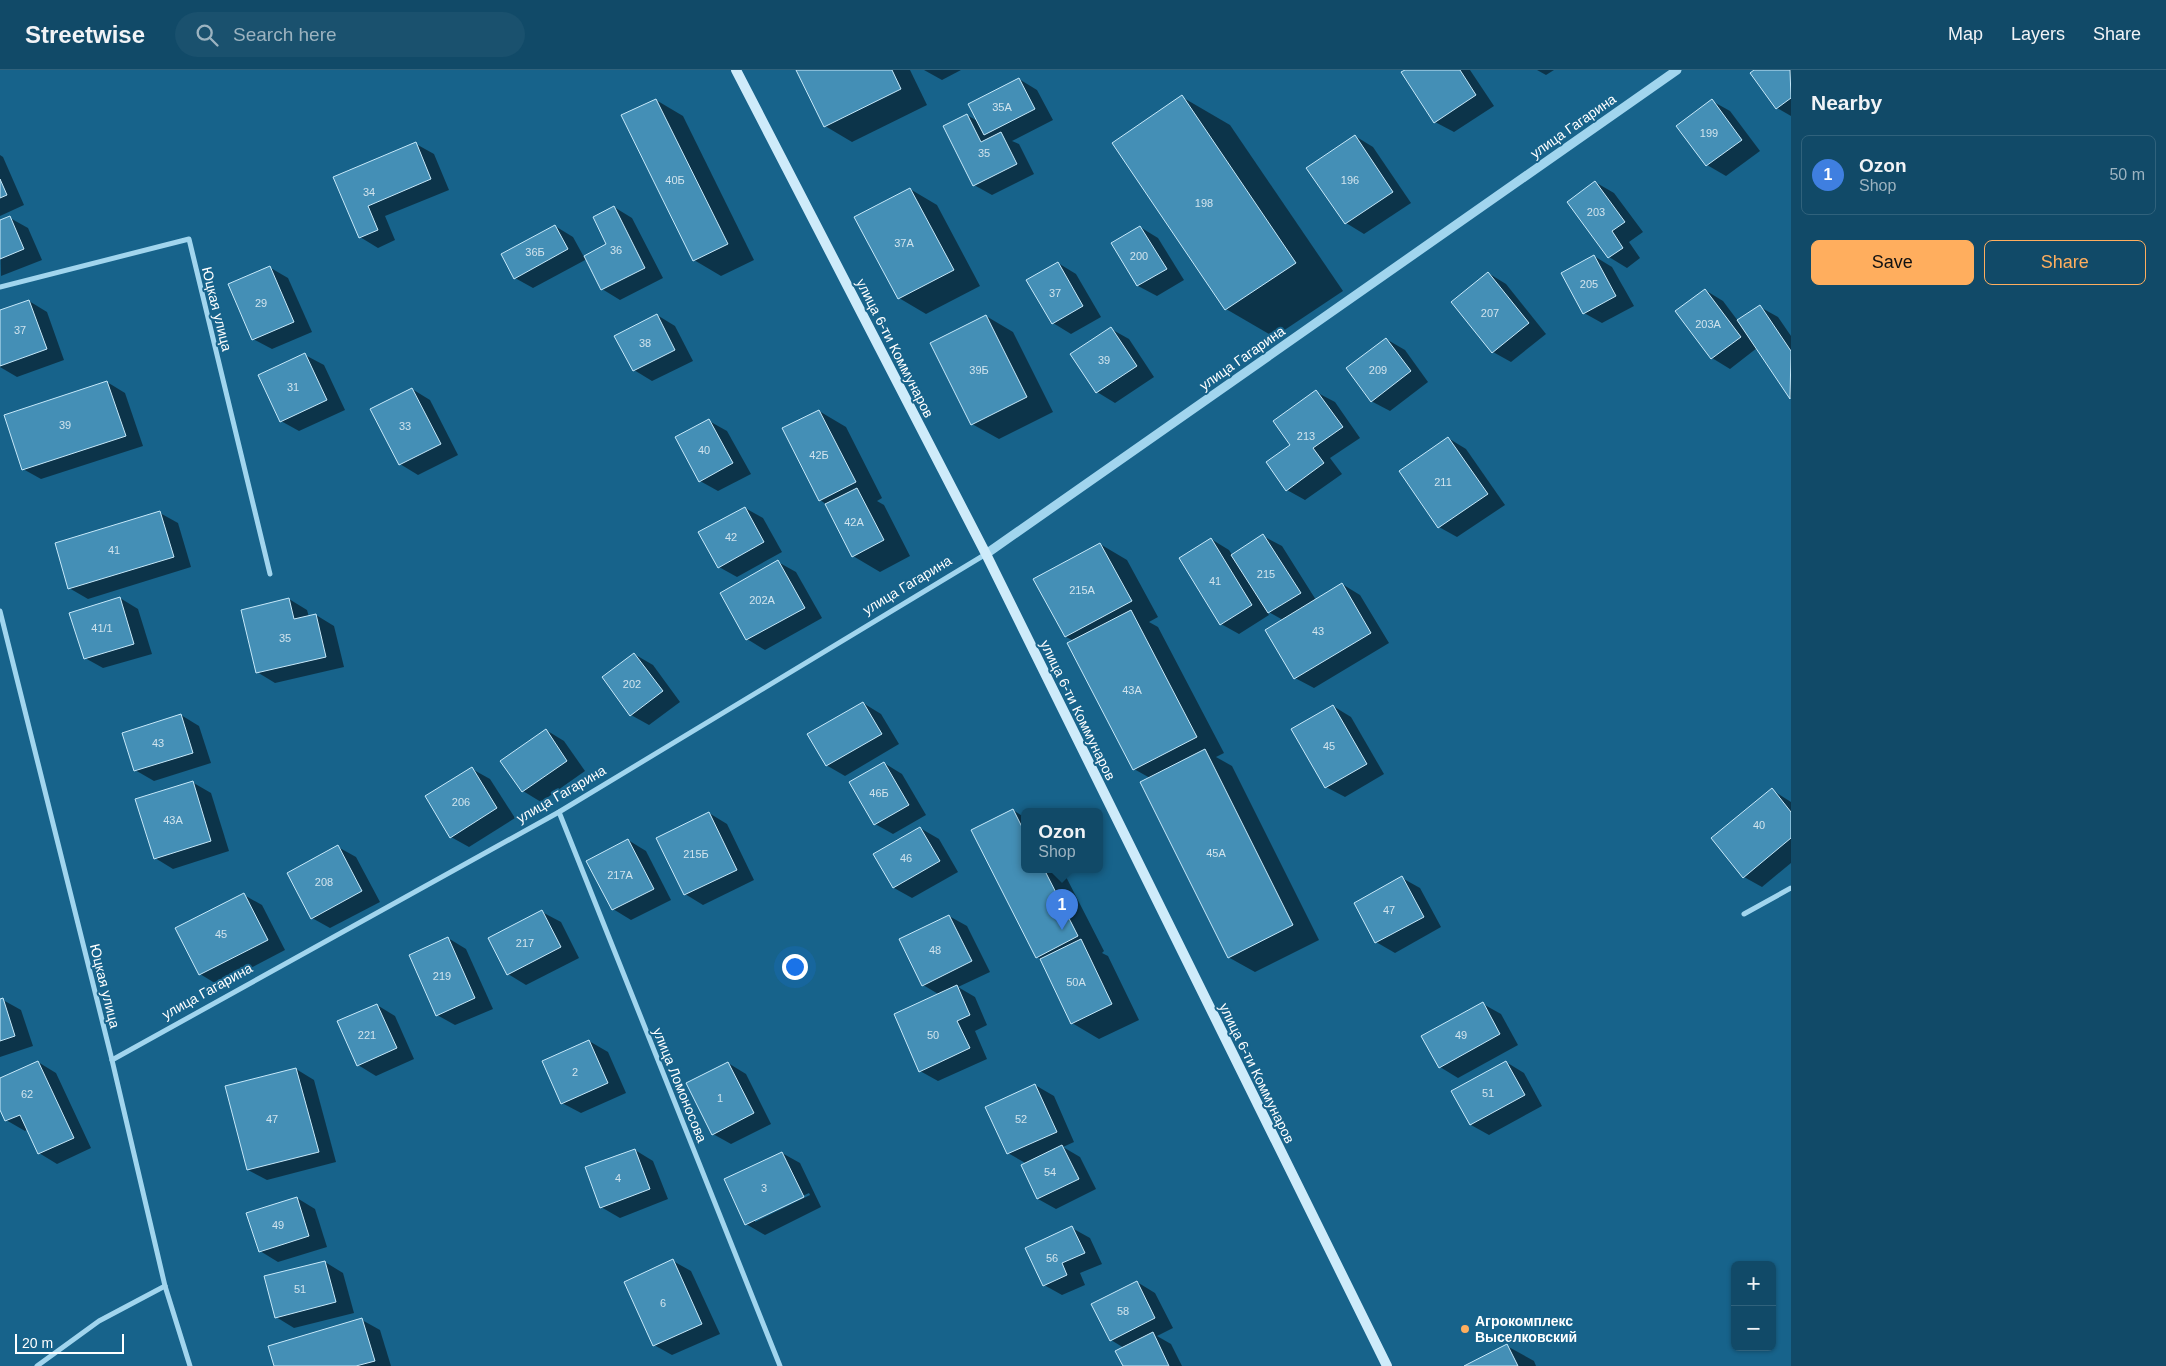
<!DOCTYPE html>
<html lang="en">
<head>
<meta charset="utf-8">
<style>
  body { margin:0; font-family:Arial,sans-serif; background:#1a516e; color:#f1f3f6 }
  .controls { position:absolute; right:15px; bottom:15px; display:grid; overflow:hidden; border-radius:8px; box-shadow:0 1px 4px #0004 }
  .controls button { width:45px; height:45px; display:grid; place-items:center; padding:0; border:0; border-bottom:1px solid #30627c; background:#114a68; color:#f1f3f6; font:25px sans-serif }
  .scale { position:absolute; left:15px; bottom:12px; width:109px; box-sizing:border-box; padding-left:5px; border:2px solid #fff; border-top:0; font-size:14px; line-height:18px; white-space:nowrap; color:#fff; -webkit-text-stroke:4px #17638b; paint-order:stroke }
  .you { position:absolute; left:794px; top:896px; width:18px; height:18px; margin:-12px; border:4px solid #fff; border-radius:50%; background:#1a73e8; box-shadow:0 0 0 8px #1a73e833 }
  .badge { display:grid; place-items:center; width:32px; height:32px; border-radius:50%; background:#ffae5e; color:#fff; font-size:16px; font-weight:700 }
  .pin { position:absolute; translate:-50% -41px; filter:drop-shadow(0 1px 2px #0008) }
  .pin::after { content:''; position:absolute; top:26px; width:18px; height:15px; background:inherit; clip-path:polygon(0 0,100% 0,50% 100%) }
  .popup { position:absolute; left:1021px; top:738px; width:82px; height:65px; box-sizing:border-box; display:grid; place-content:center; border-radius:8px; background:#114a68; filter:drop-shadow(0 1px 4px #0005); font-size:16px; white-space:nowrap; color:#9cb3c0 }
  .popup b { font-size:19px; color:#f1f3f6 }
  .popup::after { content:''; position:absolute; left:50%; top:100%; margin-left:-10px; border:10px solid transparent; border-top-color:#114a68 }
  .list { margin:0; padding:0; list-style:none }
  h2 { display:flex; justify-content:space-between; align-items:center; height:65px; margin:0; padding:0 20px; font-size:21px }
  h2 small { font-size:16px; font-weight:400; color:#9cb3c0 }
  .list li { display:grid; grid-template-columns:32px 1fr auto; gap:15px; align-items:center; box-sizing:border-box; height:80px; margin:0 10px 10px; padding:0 10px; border:1px solid #30627c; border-radius:8px }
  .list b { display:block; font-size:19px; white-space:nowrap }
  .list p { margin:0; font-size:16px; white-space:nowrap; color:#9cb3c0 }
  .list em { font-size:16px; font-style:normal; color:#9cb3c0 }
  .actions { display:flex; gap:10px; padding:15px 20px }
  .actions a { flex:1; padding:11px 0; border:1px solid #ffae5e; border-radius:8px; text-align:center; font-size:18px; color:#ffae5e }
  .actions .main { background:#ffae5e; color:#111 }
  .icon { flex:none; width:28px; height:28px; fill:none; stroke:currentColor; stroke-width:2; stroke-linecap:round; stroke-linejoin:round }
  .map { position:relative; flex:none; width:1791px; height:1296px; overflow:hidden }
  header { display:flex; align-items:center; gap:30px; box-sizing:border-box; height:70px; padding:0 25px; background:#114a68; border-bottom:1px solid #30627c }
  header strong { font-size:24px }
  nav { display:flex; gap:28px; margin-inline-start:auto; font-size:18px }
  .search { width:350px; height:45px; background:#1a516e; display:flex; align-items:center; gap:12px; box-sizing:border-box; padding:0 18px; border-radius:28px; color:#9cb3c0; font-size:19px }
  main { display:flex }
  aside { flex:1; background:#114a68 }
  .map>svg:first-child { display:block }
  .shadow { fill:#0007; fill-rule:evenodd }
  .building { fill:#448fb6; stroke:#c7e9fa }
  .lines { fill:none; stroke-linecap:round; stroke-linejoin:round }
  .minor { stroke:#a1d5ee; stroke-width:5 }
  .tertiary { stroke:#a1d5ee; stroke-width:9 }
  .secondary { stroke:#ceebfa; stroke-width:10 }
  .poi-dot { fill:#ffae5e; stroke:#17638b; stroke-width:2 }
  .labels { text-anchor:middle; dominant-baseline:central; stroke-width:4; stroke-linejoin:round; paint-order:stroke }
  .number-label { font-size:11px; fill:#d0e3ed }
  .street-label { font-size:14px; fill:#fff; stroke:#17638b }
  .poi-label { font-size:14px; font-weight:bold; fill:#fff; stroke:#17638b; text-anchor:start }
</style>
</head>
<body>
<header>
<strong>Streetwise</strong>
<div class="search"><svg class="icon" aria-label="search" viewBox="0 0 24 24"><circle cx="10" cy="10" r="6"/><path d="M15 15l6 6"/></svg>Search here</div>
<nav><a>Map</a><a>Layers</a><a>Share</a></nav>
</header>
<main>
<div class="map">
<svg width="1791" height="1296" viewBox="0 0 1791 1296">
  <rect width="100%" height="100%" fill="#17638b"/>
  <g class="shadow">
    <polygon points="797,0 910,0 927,35 852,72 825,56"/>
    <polygon points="924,0 961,0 942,10"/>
    <polygon points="1407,0 1470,0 1494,36 1454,62 1435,52"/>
    <polygon points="1537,0 1554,0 1546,5"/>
    <polygon points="1756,0 1791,0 1791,46 1777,38"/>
    <polygon points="1019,9 1037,20 1053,50 1012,71 1019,74 1034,104 992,125 974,115 967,45 979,52"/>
    <polygon points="1182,27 1230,55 1343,221 1274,267 1226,239"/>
    <polygon points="656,30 683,46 754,190 721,206 694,190"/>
    <polygon points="1712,31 1730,41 1760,81 1726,106 1707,95 1678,56"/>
    <polygon points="1355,66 1373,77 1411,133 1364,164 1346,153"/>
    <polygon points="416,74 434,84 449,120 385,146 395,170 378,178 360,167 335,108"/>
    <polygon points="0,85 3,87 24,135 0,146"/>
    <polygon points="1595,112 1614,123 1643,162 1629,172 1640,188 1627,198 1609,187"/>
    <polygon points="910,119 937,135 980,216 926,244 899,228"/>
    <polygon points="614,137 632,148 663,208 620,230 602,219 587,189 533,218 515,208 555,156 573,167 584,187 608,175"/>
    <polygon points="10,148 28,158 42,190 1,206 0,152"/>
    <polygon points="1140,157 1158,168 1184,210 1157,226 1138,216 1113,174"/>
    <polygon points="1594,186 1612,197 1634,236 1602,253 1584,243"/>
    <polygon points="1058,193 1076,204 1101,247 1071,264 1053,253"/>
    <polygon points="269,197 288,208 312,262 272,279 253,269"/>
    <polygon points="1488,203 1506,214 1546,264 1511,292 1493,282"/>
    <polygon points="1705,220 1723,231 1738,251 1760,237 1778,247 1791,266 1791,328 1757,278 1730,299 1712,288"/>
    <polygon points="29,231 47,242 64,290 17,307 0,297 0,241"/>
    <polygon points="657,245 675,256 693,291 652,311 634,300"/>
    <polygon points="986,246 1013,262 1053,342 999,369 972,354"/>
    <polygon points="1111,259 1129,269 1154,307 1115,333 1097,322"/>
    <polygon points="1386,269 1405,280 1428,312 1390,341 1371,331"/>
    <polygon points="305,285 324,295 345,340 299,361 281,351"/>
    <polygon points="107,312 125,323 143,376 41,409 23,399"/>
    <polygon points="412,319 430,330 458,385 418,405 400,394"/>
    <polygon points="1316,322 1335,332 1360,368 1330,388 1342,404 1305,430 1287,420 1292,376"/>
    <polygon points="819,341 846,357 882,428 877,431 884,435 910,486 880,502 853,486 826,434 820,430"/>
    <polygon points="709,351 727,361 751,404 718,421 700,411"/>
    <polygon points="1448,368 1466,379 1505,435 1457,467 1439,457"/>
    <polygon points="745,438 763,448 782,482 737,507 719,497"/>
    <polygon points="160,443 178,453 191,497 88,529 69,518"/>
    <polygon points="1263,466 1282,476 1316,530 1342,514 1360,525 1389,573 1314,618 1295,608 1283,550 1267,541 1269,545 1239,564 1221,554 1211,469 1229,480 1232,485"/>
    <polygon points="1100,474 1127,490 1158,547 1149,552 1158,557 1224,683 1216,687 1232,696 1319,870 1255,902 1228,887 1150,708 1134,699 1069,573 1074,571 1066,567 1035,510"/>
    <polygon points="778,492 796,502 822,548 765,580 747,569"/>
    <polygon points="120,528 138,539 152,584 103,598 85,588"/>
    <polygon points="289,529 307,540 309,547 316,545 334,556 344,597 275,613 257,602"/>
    <polygon points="634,584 653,595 680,632 649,655 631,645"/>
    <polygon points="863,633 881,644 899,674 845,706 826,695"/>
    <polygon points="1333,636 1351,647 1384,704 1345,727 1326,717"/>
    <polygon points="181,645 199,656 211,693 154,711 135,700"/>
    <polygon points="546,660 564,671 585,701 541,732 523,721"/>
    <polygon points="884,693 902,704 926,745 893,764 875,754"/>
    <polygon points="472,699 490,709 515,748 469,777 451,767"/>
    <polygon points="192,712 211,723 229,781 173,799 155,788"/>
    <polygon points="1772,720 1791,732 1791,793 1762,817 1744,807"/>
    <polygon points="1013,740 1024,747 1024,799 1062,799 1104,881 1102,883 1108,886 1139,950 1099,969 1072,953 1041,889 1037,887"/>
    <polygon points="709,743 727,754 754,810 703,835 685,824"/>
    <polygon points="920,758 939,769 958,802 912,828 894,818"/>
    <polygon points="628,770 646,781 671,830 631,850 613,839"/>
    <polygon points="338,777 356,787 380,832 330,858 312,848"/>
    <polygon points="1402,808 1420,818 1441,857 1395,883 1376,872"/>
    <polygon points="244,825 262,835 285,880 218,915 200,904"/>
    <polygon points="542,842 561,852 579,888 526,915 508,904"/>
    <polygon points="949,846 967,856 990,902 958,917 975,927 987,955 975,961 987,989 938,1011 920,1001 940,925 923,915"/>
    <polygon points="448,868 466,879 493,939 455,955 437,945"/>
    <polygon points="0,930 3,930 21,940 33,976 0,987"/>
    <polygon points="1483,934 1501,944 1518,975 1458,1008 1440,997"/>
    <polygon points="377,935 395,946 414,989 376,1006 358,995"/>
    <polygon points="589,971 608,982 626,1023 581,1043 562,1033"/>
    <polygon points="38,992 56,1003 91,1078 57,1094 39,1083 28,1059 25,1061 6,1050 0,1037 0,1009"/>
    <polygon points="1506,992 1524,1003 1542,1036 1489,1065 1471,1055"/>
    <polygon points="728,993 746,1004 771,1054 731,1074 713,1064"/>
    <polygon points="296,999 314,1010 336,1092 267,1110 248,1100"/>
    <polygon points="1035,1015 1054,1026 1074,1072 1063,1077 1080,1087 1096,1119 1056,1139 1038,1129 1022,1096 1027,1094 1008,1083"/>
    <polygon points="635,1080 653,1091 668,1129 620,1148 601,1137"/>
    <path d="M782,1083L800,1093L821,1137L765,1165L746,1154ZM809,1123L810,1125L755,1152V1149Z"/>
    <polygon points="297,1128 315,1139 327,1177 278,1192 260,1181"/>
    <polygon points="1072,1158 1090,1168 1102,1194 1080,1203 1085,1215 1062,1225 1044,1215"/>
    <polygon points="673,1191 691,1201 720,1264 672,1285 654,1275"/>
    <polygon points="325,1192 343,1203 354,1243 294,1258 276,1247"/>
    <polygon points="1137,1212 1155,1223 1173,1258 1157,1266 1171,1274 1182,1296 1124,1296 1124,1278 1111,1270"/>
    <polygon points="362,1250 380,1260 391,1296 276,1296"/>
    <polygon points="1507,1276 1534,1291 1536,1296 1467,1296"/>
  </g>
  <g class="building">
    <polygon points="796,0 892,0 901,19 824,57"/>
    <polygon points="1405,0 1460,0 1476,25 1434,53 1401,2"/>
    <polygon points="1754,0 1790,0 1791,28 1776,39 1750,3"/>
    <polygon points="1019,8 1035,39 984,65 968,34"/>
    <polygon points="1182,25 1296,193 1225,240 1112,73"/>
    <polygon points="656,29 728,174 693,191 621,45"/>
    <polygon points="1712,29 1742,70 1706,96 1676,56"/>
    <polygon points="967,44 981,72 1001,62 1017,94 973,116 943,56"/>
    <polygon points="1355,65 1393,122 1345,154 1306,98"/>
    <polygon points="416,72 431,109 368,136 378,160 359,168 333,107"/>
    <polygon points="0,109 7,125 0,128"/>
    <polygon points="1595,111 1625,152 1612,161 1623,178 1608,188 1567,132"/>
    <polygon points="910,118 954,200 898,229 854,147"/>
    <polygon points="614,136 645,198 601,220 584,186 606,174 593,147"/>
    <polygon points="10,146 24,179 0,189 0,150"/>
    <polygon points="555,155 568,179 514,209 501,184"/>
    <polygon points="1140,156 1167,199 1137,216 1111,173"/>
    <polygon points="1594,185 1616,226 1583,244 1561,203"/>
    <polygon points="1058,192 1083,236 1052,254 1026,210"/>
    <polygon points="270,196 294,252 252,270 228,214"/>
    <polygon points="1488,202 1529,253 1492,283 1451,232"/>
    <polygon points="1705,219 1741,267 1711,289 1675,241"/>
    <polygon points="29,230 47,279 0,296 0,240"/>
    <polygon points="1760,235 1791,281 1790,329 1737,250"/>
    <polygon points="657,244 675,280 633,301 614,266"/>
    <polygon points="986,245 1027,327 971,355 930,273"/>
    <polygon points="1111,257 1137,296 1096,323 1070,284"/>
    <polygon points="1386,268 1411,301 1371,332 1346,298"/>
    <polygon points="305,283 327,330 280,352 258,305"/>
    <polygon points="107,311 126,366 22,400 4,345"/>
    <polygon points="412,318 441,374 399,395 370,339"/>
    <polygon points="1316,320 1343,357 1313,378 1324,393 1286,421 1266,392 1290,375 1273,351"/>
    <polygon points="819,340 856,412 819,431 782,358"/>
    <polygon points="709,349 733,393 699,412 675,367"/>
    <polygon points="1448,367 1488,424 1438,458 1399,401"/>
    <polygon points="857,418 884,470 852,487 825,434"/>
    <polygon points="745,437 764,472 718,498 698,462"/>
    <polygon points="160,441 174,487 68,519 55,473"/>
    <polygon points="1263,464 1301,523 1268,543 1231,485"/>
    <polygon points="1211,468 1252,535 1220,555 1179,488"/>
    <polygon points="1100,473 1132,531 1065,567 1033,509"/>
    <polygon points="778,490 805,538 746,570 720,523"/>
    <polygon points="1342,513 1371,563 1294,609 1265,560"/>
    <polygon points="120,527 134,574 84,589 69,543"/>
    <polygon points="289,528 294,549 316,544 326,587 256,603 241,540"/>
    <polygon points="1131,540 1197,667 1133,700 1067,573"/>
    <polygon points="634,583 663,621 630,646 602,607"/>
    <polygon points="863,632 882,664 826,696 807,664"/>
    <polygon points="1333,635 1367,694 1325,718 1291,659"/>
    <polygon points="181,644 193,683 134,701 122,663"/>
    <polygon points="546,659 567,691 522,722 500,691"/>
    <polygon points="1205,679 1293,855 1228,888 1140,712"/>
    <polygon points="884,692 909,735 874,755 849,712"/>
    <polygon points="472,697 497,738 450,768 425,726"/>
    <polygon points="193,711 211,771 154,789 135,729"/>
    <polygon points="1772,718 1791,742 1791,768 1743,808 1711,768"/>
    <polygon points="1013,739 1024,761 1024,799 1044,799 1078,866 1036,888 971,760"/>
    <polygon points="709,742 737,800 684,825 656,768"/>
    <polygon points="920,757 940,791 893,818 873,784"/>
    <polygon points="628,769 654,819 612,840 586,791"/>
    <polygon points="338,775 362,821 311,849 287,803"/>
    <polygon points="1402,806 1424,847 1375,873 1354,833"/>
    <polygon points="244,823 268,870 199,905 175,858"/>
    <polygon points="542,840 561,877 507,905 488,868"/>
    <polygon points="949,845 972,891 922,916 899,869"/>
    <polygon points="448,867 475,928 436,946 409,885"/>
    <polygon points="1081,869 1112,934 1071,954 1040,889"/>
    <polygon points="957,915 970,945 957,951 970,978 919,1002 894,944"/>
    <polygon points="3,928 15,966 0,971 0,929"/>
    <polygon points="1483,932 1500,964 1439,998 1421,966"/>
    <polygon points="377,934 397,978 357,996 337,951"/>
    <polygon points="589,970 608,1013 561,1034 542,991"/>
    <polygon points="38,991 74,1068 38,1084 20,1045 5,1051 0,1040 0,1008"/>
    <polygon points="1506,991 1525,1025 1470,1055 1451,1021"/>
    <polygon points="728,992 754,1043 712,1065 686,1013"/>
    <polygon points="296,998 319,1082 247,1100 225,1016"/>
    <polygon points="1035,1014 1057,1062 1007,1084 985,1037"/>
    <polygon points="1062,1075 1079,1109 1037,1129 1021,1095"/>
    <polygon points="635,1079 650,1119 600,1138 585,1097"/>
    <polygon points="782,1082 804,1127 745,1155 724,1109"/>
    <polygon points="297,1127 309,1166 259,1182 246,1143"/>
    <polygon points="1072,1156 1085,1183 1062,1193 1067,1205 1043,1216 1025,1178"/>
    <polygon points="673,1189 702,1254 653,1276 624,1212"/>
    <polygon points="325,1191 336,1232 275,1248 264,1206"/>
    <polygon points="1137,1211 1155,1248 1110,1271 1091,1234"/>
    <polygon points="362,1248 375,1291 356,1296 274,1296 268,1276"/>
    <polygon points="1153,1262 1169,1296 1123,1296 1115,1281"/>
    <polygon points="1507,1274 1518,1296 1464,1296"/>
  </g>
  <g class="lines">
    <g class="minor">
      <polyline points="0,217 189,169 270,504"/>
      <polyline points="0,541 112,990 165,1216 190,1296"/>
      <polyline points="559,742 780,1296"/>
      <polyline points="1744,844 1791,818"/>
      <polyline points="112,990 559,742 986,484"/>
      <polyline points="37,1296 99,1251 165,1216"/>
    </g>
    <polyline class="tertiary" points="986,484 1677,0"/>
    <polyline class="secondary" points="736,0 986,484 1387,1296"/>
  </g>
  <circle class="poi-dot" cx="1465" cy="1259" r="5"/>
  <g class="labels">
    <g class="number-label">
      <text x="1002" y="37">35А</text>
      <text x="1709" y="63">199</text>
      <text x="984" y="83">35</text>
      <text x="675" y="110">40Б</text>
      <text x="1350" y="110">196</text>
      <text x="369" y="122">34</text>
      <text x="1204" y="133">198</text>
      <text x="1596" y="142">203</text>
      <text x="904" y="173">37А</text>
      <text x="616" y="180">36</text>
      <text x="535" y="182">36Б</text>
      <text x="1139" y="186">200</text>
      <text x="1589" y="214">205</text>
      <text x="1055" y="223">37</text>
      <text x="261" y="233">29</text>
      <text x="1490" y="243">207</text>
      <text x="1708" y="254">203А</text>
      <text x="20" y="260">37</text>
      <text x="645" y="273">38</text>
      <text x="1104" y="290">39</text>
      <text x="979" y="300">39Б</text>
      <text x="1378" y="300">209</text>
      <text x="293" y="317">31</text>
      <text x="65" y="355">39</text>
      <text x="405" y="356">33</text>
      <text x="1306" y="366">213</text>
      <text x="704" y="380">40</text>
      <text x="819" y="385">42Б</text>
      <text x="1443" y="412">211</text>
      <text x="854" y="452">42А</text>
      <text x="731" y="467">42</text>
      <text x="114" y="480">41</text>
      <text x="1266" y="504">215</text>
      <text x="1215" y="511">41</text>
      <text x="1082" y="520">215А</text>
      <text x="762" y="530">202А</text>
      <text x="102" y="558">41/1</text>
      <text x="1318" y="561">43</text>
      <text x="285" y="568">35</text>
      <text x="632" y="614">202</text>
      <text x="1132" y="620">43А</text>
      <text x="158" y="673">43</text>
      <text x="1329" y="676">45</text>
      <text x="879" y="723">46Б</text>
      <text x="461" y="732">206</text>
      <text x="173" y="750">43А</text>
      <text x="1759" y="755">40</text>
      <text x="1216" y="783">45А</text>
      <text x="696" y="784">215Б</text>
      <text x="906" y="788">46</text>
      <text x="620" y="805">217А</text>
      <text x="324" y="812">208</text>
      <text x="1389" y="840">47</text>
      <text x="221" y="864">45</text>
      <text x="525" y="873">217</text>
      <text x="935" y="880">48</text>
      <text x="442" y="906">219</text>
      <text x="1076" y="912">50А</text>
      <text x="367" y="965">221</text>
      <text x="933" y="965">50</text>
      <text x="1461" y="965">49</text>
      <text x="575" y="1002">2</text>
      <text x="1488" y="1023">51</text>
      <text x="27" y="1024">62</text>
      <text x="720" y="1028">1</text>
      <text x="272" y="1049">47</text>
      <text x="1021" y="1049">52</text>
      <text x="1050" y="1102">54</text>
      <text x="618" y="1108">4</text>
      <text x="764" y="1118">3</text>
      <text x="278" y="1155">49</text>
      <text x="1052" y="1188">56</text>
      <text x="300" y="1219">51</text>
      <text x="663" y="1233">6</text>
      <text x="1123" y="1241">58</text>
    </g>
    <g class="street-label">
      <text transform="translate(1573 56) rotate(-35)">улица Гагарина</text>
      <text transform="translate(217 239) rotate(76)">Юцкая улица</text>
      <text transform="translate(895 278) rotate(63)">улица 6-ти Коммунаров</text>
      <text transform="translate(1242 288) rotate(-35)">улица Гагарина</text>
      <text transform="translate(907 515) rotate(-31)">улица Гагарина</text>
      <text transform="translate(1078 640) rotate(64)">улица 6-ти Коммунаров</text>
      <text transform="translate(561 724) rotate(-30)">улица Гагарина</text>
      <text transform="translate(105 916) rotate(76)">Юцкая улица</text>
      <text transform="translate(207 921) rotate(-29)">улица Гагарина</text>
      <text transform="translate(1257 1003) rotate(64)">улица 6-ти Коммунаров</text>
      <text transform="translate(680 1015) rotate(68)">улица Ломоносова</text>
    </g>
    <g class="poi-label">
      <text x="1475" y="1251">Агрокомплекс<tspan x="1475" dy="16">Выселковский</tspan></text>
    </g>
  </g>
</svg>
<div class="controls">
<button>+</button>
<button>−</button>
</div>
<div class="scale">20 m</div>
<div class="you"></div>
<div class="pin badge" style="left:1062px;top:860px;background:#3f7fe0">1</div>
<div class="popup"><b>Ozon</b>Shop</div>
</div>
<aside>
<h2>Nearby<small></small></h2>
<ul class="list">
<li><span class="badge" style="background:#3f7fe0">1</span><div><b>Ozon</b><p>Shop</p></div><em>50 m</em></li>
</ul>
<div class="actions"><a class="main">Save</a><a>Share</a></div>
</aside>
</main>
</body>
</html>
